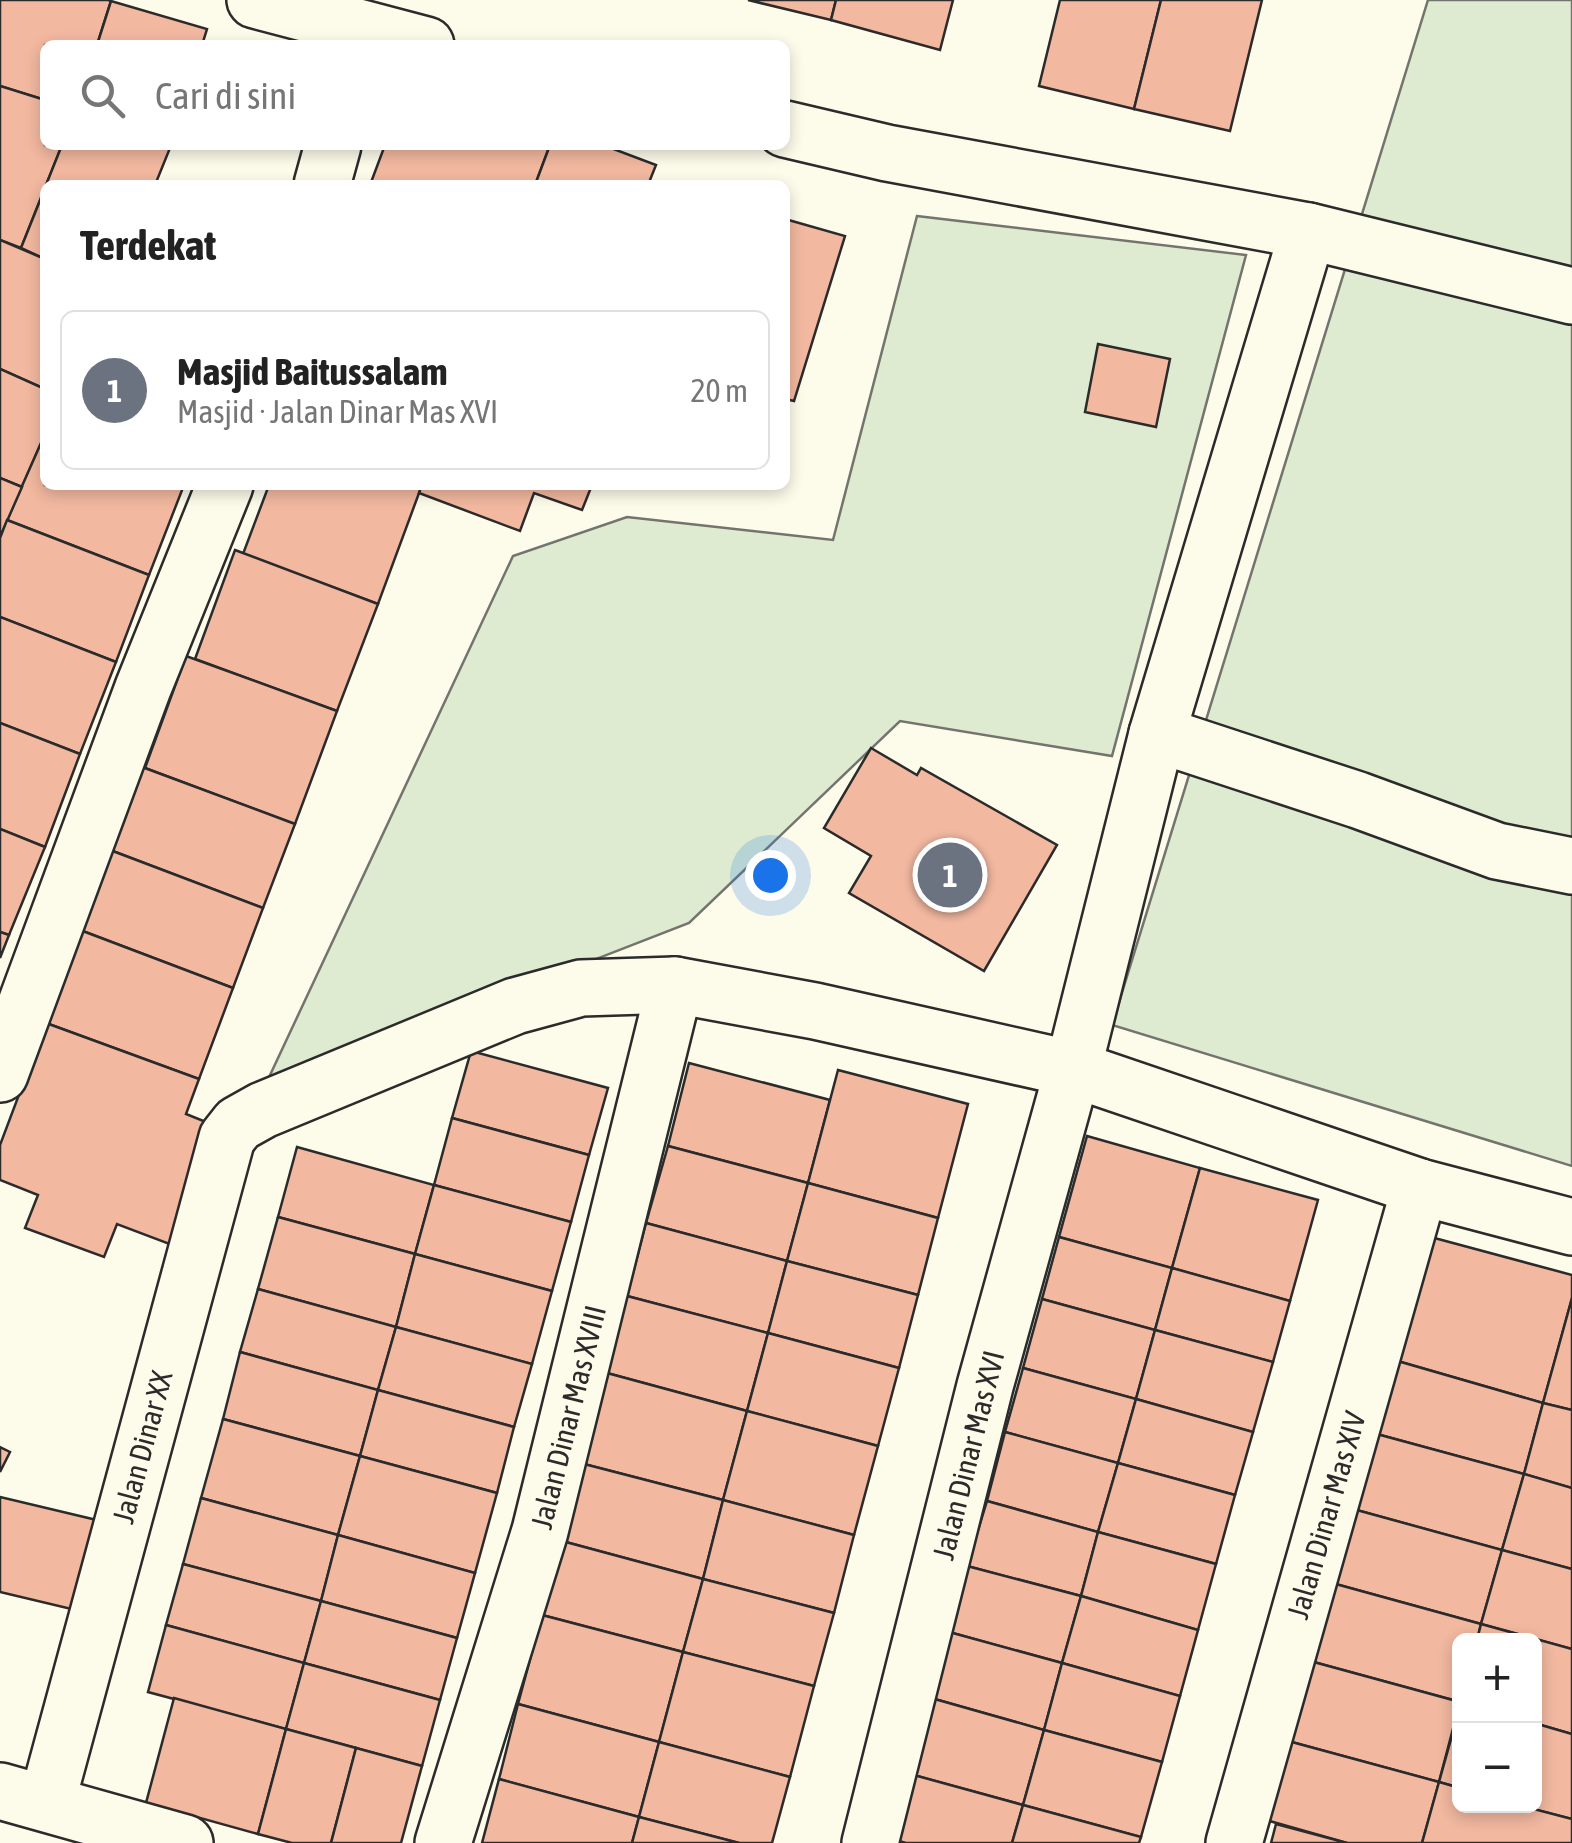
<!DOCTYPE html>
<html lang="id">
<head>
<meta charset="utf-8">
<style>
  body { margin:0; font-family:"Asap Condensed",sans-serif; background:#f2f2f2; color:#222 }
  .controls { position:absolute; right:30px; bottom:30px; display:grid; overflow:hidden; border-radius:15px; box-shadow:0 5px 15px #0003 }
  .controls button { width:90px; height:90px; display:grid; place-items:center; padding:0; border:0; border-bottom:2px solid #e0e0e0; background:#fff; color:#222; font:50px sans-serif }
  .you { position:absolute; left:770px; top:875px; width:35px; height:35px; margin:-25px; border:8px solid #fff; border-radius:50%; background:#1a73e8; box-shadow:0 0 0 15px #1a73e833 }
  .badge { display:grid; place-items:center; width:65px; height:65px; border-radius:50%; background:#c62828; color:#fff; font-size:32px; font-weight:700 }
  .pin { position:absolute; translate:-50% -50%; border:5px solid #fff; box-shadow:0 2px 10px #0006 }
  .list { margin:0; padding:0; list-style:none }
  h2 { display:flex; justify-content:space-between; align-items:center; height:130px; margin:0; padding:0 40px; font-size:42px }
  h2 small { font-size:32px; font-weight:400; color:#767676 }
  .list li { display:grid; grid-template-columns:65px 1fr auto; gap:30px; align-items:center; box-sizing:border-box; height:160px; margin:0 20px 20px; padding:0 20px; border:2px solid #e0e0e0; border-radius:15px }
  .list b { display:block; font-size:38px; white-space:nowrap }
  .list p { margin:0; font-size:32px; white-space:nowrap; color:#767676 }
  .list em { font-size:32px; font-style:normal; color:#767676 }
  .icon { flex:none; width:55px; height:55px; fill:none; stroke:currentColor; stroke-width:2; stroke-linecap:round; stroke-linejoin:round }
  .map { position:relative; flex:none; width:1572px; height:1843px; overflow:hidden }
  .search { position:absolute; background:#fff; box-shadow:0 5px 15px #0003; left:40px; top:40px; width:750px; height:110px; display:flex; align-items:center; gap:25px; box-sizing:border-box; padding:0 35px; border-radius:15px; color:#767676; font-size:38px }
  .panel { position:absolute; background:#fff; box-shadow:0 5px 15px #0003; left:40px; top:180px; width:750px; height:310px; border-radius:15px }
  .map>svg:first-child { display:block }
  .green { fill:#deebd1; stroke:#74746e; stroke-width:2.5 }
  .building { fill:#f2b8a0; stroke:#2b2b2b; stroke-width:2.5 }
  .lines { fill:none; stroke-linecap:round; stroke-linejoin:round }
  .street-casing { stroke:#2b2b2b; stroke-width:60 }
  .street { stroke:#fdfbea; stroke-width:55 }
  .labels { text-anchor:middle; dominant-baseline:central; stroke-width:8; stroke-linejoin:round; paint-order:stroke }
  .street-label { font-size:30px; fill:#2b2b2b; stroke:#fdfbea }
</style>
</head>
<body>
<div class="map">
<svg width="1572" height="1843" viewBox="0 0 1572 1843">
  <rect width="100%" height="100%" fill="#fdfbea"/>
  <g class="green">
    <polygon points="1428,0 1572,0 1572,1166 1112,1025"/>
    <polygon points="917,216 1246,255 1112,756 900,721 689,923 264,1088 513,556 627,517 833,540"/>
  </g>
  <g class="building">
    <polygon points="0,0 108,0 111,1 97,45 45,45 45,100 0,86"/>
    <polygon points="748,0 836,0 831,20"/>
    <polygon points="836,0 953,0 940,50 831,20"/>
    <polygon points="1060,0 1161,0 1134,109 1039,86"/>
    <polygon points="1161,0 1262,0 1230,131 1134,109"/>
    <polygon points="111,1 207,29 202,45 97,45"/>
    <polygon points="0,86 45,100 45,145 62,145 21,248 0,240"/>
    <polygon points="62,145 163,145 170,148 155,185 46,185"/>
    <polygon points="385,145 550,145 535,185 370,185"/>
    <polygon points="550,145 603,145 656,165 648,185 535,185"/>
    <polygon points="45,188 45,259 21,248"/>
    <polygon points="785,219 845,236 794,401 785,399"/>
    <polygon points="0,240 45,259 45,389 0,369"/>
    <polygon points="1098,344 1170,359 1156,427 1085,412"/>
    <polygon points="0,369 45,389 45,434 22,487 0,478"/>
    <polygon points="45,434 45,485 184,485 149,575 7,520"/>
    <polygon points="0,478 22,487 0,537"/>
    <polygon points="269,485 422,485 378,604 243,554"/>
    <polygon points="422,485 592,485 582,510 534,493 520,531 419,493"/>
    <polygon points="7,520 149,575 116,662 0,617 0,538"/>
    <polygon points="235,550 378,604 337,711 195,659"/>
    <polygon points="0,617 116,662 80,754 0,723"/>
    <polygon points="186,656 337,711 295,824 145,768"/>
    <polygon points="0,723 80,754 45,847 0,829"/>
    <polygon points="871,748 917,775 921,768 1057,845 984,971 849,893 871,856 824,828"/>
    <polygon points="142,767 295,824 263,908 110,850"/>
    <polygon points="0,829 45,847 9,935 0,932"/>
    <polygon points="110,850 263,908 233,988 80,930"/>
    <polygon points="80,930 233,988 199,1079 46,1023"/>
    <polygon points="0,932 9,935 0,958"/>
    <polygon points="46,1023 199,1079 186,1114 216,1126 172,1245 117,1224 104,1257 25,1228 38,1195 0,1180 0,1145"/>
    <polygon points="471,1051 608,1088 589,1155 452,1118"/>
    <polygon points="689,1063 830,1100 808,1183 668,1146"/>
    <polygon points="838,1070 968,1104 938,1218 808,1183"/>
    <polygon points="452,1118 589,1155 571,1222 434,1185"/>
    <polygon points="1087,1136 1200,1168 1172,1268 1059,1237"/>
    <polygon points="668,1146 808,1183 787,1261 646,1223"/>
    <polygon points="297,1147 434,1185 415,1254 278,1217"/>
    <polygon points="1200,1168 1318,1200 1290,1301 1172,1268"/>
    <polygon points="808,1183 938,1218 918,1295 787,1261"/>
    <polygon points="434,1185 571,1222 552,1291 415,1254"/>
    <polygon points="278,1217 415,1254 396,1327 258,1289"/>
    <polygon points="646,1223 787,1261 768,1333 627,1296"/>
    <polygon points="1427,1236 1572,1275 1572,1298 1543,1403 1394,1360"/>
    <polygon points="1059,1237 1172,1268 1155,1330 1042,1299"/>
    <polygon points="415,1254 552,1291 532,1364 396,1327"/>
    <polygon points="787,1261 918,1295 899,1368 768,1333"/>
    <polygon points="1172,1268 1290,1301 1273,1362 1155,1330"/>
    <polygon points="258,1289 396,1327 378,1390 240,1352"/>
    <polygon points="627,1296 768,1333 747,1411 607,1373"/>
    <polygon points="1572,1298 1572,1410 1543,1403"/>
    <polygon points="1042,1299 1155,1330 1136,1399 1023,1368"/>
    <polygon points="396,1327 532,1364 514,1427 378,1390"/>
    <polygon points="1155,1330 1273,1362 1253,1432 1136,1399"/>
    <polygon points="768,1333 899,1368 878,1446 747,1411"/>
    <polygon points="240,1352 378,1390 360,1456 223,1419"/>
    <polygon points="1394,1360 1543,1403 1524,1474 1373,1433"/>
    <polygon points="1023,1368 1136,1399 1118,1463 1005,1432"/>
    <polygon points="607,1373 747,1411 723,1500 584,1464"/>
    <polygon points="378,1390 514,1427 497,1493 360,1456"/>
    <polygon points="1136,1399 1253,1432 1235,1495 1118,1463"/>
    <polygon points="1543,1403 1572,1410 1572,1488 1524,1474"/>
    <polygon points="747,1411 878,1446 854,1535 723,1500"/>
    <polygon points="223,1419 360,1456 338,1535 201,1498"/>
    <polygon points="1005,1432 1118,1463 1098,1532 987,1501"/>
    <polygon points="1373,1433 1524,1474 1502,1550 1353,1509"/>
    <polygon points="0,1447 10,1452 0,1472"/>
    <polygon points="360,1456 497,1493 475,1573 338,1535"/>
    <polygon points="1118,1463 1235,1495 1216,1564 1098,1532"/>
    <polygon points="584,1464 723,1500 703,1579 562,1541"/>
    <polygon points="1524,1474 1572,1488 1572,1569 1502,1550"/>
    <polygon points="0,1497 105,1522 84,1612 0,1592"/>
    <polygon points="201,1498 338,1535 321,1601 183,1564"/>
    <polygon points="723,1500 854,1535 834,1613 703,1579"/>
    <polygon points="987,1501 1098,1532 1081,1596 967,1566"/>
    <polygon points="1353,1509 1502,1550 1481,1624 1332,1583"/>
    <polygon points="1098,1532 1216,1564 1198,1630 1081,1596"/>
    <polygon points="338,1535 475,1573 457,1638 321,1601"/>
    <polygon points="562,1541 703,1579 683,1652 542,1615"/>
    <polygon points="1502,1550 1572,1569 1572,1649 1481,1624"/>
    <polygon points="183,1564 321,1601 304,1663 166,1625"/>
    <polygon points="967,1566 1081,1596 1062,1663 949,1632"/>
    <polygon points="703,1579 834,1613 814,1686 683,1652"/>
    <polygon points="1332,1583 1481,1624 1477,1640 1460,1640 1460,1702 1310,1661"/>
    <polygon points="1081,1596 1198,1630 1180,1696 1062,1663"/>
    <polygon points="321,1601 457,1638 440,1700 304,1663"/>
    <polygon points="542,1615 683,1652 659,1742 518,1704"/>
    <polygon points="1481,1624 1572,1649 1572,1734 1534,1723 1534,1640 1477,1640"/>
    <polygon points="166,1625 304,1663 286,1729 148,1692"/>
    <polygon points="949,1632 1062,1663 1044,1730 931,1698"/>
    <polygon points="683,1652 814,1686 790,1777 659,1742"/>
    <polygon points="1310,1661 1460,1702 1439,1782 1288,1741"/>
    <polygon points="304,1663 440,1700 422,1766 286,1729"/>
    <polygon points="1062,1663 1180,1696 1162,1762 1044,1730"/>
    <polygon points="174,1698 286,1729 258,1834 146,1803"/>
    <polygon points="931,1698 1044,1730 1023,1805 910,1774"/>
    <polygon points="518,1704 659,1742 639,1817 499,1779"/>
    <polygon points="1460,1707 1460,1788 1439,1782"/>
    <polygon points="1534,1723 1572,1734 1572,1819 1522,1806 1534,1806"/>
    <polygon points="286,1729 356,1748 331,1843 292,1843 258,1834"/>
    <polygon points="1044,1730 1162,1762 1141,1837 1023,1805"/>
    <polygon points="1288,1741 1439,1782 1422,1843 1347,1843 1266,1820"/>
    <polygon points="659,1742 790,1777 772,1843 739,1843 639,1817"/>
    <polygon points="356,1748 422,1766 401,1843 331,1843"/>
    <polygon points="910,1774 1023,1805 1012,1843 906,1843 892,1839"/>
    <polygon points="499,1779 639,1817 632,1843 482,1843"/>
    <polygon points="1439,1782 1460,1788 1460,1806 1522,1806 1572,1819 1572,1843 1422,1843"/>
    <polygon points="1023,1805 1141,1837 1139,1843 1012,1843"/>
    <polygon points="639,1817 739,1843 632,1843"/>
    <polygon points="1276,1824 1347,1843 1271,1843"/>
  </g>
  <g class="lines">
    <defs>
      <g id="street">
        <polyline points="255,0 426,45"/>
        <polyline points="785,129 887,153 1308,231 1572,296"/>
        <polyline points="322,185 333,145"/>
        <polyline points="1157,734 1358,800 1497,851 1572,866"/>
        <polyline points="0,1074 143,688 225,485"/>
        <polyline points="0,1791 185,1843"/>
        <polyline points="47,1802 227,1138 238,1124 263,1110 515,1006 581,988 675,985 815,1011 1073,1069 1420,1187 1572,1227"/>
        <polyline points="443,1843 540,1531 675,985"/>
        <polyline points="870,1843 985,1386 1073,1069 1157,734 1308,231"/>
        <polyline points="1234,1843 1420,1187"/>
      </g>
    </defs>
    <use href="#street" class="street-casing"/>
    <use href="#street" class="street"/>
  </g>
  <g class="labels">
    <g class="street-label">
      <text transform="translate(568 1417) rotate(-76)">Jalan Dinar Mas XVIII</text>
      <text transform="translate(142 1447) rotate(-75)">Jalan Dinar XX</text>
      <text transform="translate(968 1455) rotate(-76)">Jalan Dinar Mas XVI</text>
      <text transform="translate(1326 1515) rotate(-74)">Jalan Dinar Mas XIV</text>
    </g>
  </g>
</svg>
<div class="controls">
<button>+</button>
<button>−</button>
</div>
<div class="you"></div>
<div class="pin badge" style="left:950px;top:875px;background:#6b7280">1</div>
<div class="search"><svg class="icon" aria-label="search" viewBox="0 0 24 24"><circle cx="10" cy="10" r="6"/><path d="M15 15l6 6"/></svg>Cari di sini</div>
<section class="panel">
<h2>Terdekat<small></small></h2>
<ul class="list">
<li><span class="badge" style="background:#6b7280">1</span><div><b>Masjid Baitussalam</b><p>Masjid · Jalan Dinar Mas XVI</p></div><em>20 m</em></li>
</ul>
</section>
</div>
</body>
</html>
